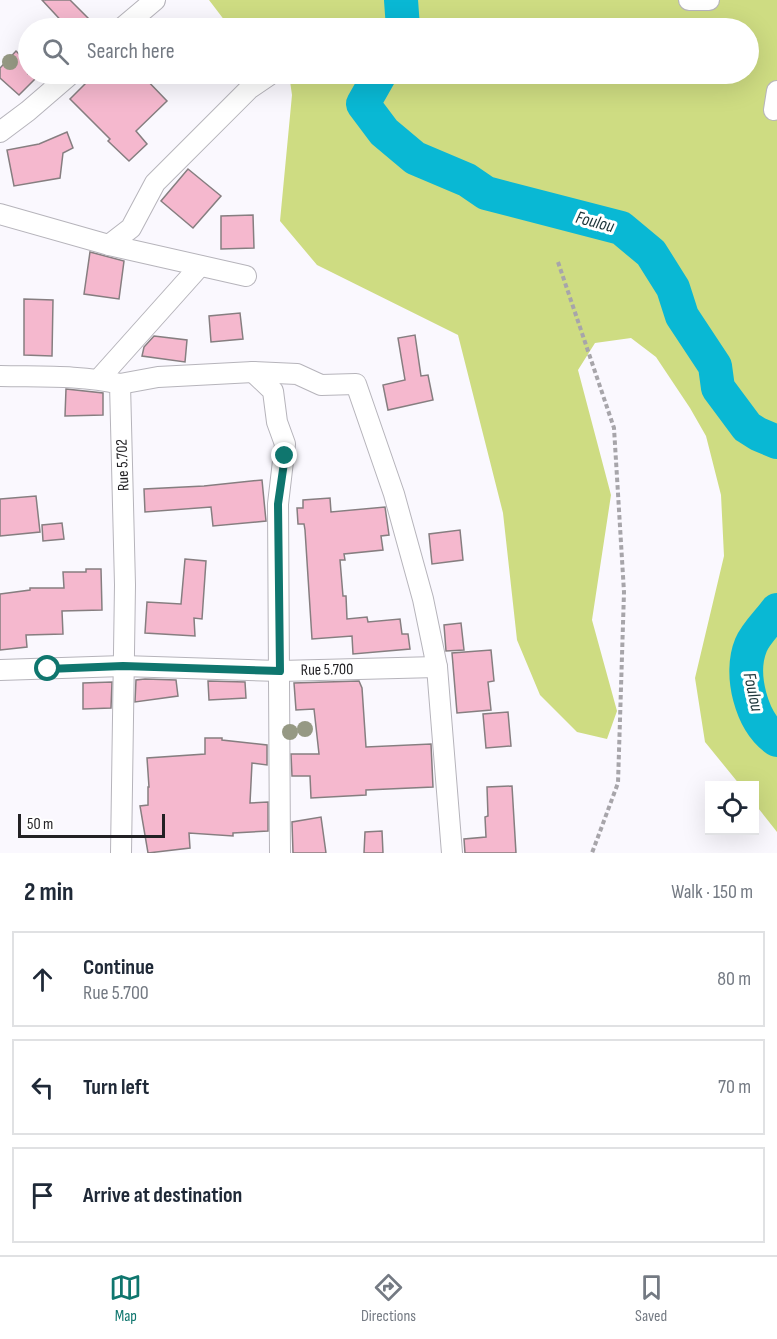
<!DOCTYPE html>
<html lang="en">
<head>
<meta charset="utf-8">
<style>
  body { margin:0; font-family:"Sofia Sans Condensed",sans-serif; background:#f2f2f3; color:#1f2937 }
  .controls { position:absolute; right:18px; bottom:18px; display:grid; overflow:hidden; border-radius:0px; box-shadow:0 6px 24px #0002 }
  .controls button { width:54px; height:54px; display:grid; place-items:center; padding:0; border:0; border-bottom:2px solid #e0e1e3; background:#fff; color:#1f2937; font:30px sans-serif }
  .scale { position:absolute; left:18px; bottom:15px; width:147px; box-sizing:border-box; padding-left:6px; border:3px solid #222124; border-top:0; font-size:16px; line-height:21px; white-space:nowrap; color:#222124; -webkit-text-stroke:4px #fff; paint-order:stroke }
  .stop { position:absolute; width:18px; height:18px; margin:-14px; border:4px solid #0f766e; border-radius:50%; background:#fff }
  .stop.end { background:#0f766e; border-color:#fff; box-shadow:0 2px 6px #0008 }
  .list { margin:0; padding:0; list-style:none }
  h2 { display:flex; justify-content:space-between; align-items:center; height:78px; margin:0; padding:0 24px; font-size:26px }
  h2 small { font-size:20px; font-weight:400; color:#747a83 }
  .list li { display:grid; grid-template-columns:39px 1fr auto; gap:18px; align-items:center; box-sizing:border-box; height:96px; margin:0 12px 12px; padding:0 12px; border:2px solid #e0e1e3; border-radius:0px }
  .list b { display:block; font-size:22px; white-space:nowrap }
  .list p { margin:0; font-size:20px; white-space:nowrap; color:#747a83 }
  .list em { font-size:20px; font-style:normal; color:#747a83 }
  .icon { flex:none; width:33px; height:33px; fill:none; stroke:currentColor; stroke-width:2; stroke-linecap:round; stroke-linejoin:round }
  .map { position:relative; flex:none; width:777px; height:853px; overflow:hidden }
  .search { position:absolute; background:#fff; box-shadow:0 6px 24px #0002; left:18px; right:18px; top:18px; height:66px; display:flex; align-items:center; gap:15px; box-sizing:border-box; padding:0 21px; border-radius:33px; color:#747a83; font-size:22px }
  .sheet { height:402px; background:#fff }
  nav { display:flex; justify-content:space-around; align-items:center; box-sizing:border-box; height:84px; border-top:2px solid #e0e1e3; background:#fff; font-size:16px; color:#747a83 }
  nav a { display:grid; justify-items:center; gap:3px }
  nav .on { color:#0f766e }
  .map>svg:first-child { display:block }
  .green { fill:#cedc82 }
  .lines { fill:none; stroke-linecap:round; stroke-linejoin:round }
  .river { stroke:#09b8d4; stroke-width:34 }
  .building { fill:#f5b8ce; stroke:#867e80; stroke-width:1.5 }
  .street-casing { stroke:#b6b4bb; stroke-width:22 }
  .path { stroke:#a7a5aa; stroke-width:4; stroke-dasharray:4.5 3; stroke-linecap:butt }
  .street { stroke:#fff; stroke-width:20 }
  .tree { fill:#969984 }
  .route { stroke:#0f766e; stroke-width:8 }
  .labels { text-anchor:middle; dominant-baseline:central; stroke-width:6; stroke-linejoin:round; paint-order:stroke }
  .street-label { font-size:16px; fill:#222124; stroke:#fff }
  .water-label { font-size:18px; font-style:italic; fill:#1b3338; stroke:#fff }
</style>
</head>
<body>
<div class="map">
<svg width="777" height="853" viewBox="0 0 777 853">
  <rect width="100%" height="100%" fill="#faf8fe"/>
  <polygon class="green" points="209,0 777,0 777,832 755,804 754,786 740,785 705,742 695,678 724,556 721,495 706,436 690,408 656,357 631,338 595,343 578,370 611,495 592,620 617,711 607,739 577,732 540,695 517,640 503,513 458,335 317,265 280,221 292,95 289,74 748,74 748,28 284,28 283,23 256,23 225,21"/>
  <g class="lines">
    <g class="river">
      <polyline points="401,0 403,28"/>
      <polyline points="380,74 363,104 384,132 415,158 467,180 486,193 621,228 651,253 673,288 682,316 715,366 718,388 747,427 758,434 777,442"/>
      <path d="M777,610C769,621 756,633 751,645C739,674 751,722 777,740"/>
    </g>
  </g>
  <g class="building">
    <polygon points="42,0 70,0 98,28 68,28"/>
    <polygon points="16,51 28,63 28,74 40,74 19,95 0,78 0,68"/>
    <polygon points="95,74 141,74 167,101 136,131 147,144 129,161 108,141 110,139 70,99"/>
    <polygon points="67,132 73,148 63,153 60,178 14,186 7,150 39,144"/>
    <polygon points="188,169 221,196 193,228 161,201"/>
    <polygon points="253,215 254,248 221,249 221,216"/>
    <polygon points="90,252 124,261 119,299 84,294"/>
    <polygon points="24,299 53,300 52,356 24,355"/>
    <polygon points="240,313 243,339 211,342 209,316"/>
    <polygon points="415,335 421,376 428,375 433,400 388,410 383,385 405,380 398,338"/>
    <polygon points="154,336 187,340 185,362 142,356 144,347"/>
    <polygon points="66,389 103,393 103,415 65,416"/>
    <polygon points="262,480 266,521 213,526 211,507 145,512 144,489 204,486"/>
    <polygon points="36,496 40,532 0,536 0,499"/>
    <polygon points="330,498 331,512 385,507 389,535 381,536 383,550 344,554 345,560 340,560 343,596 346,596 347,619 367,617 368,622 400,619 402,634 408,634 410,649 353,654 352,636 312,639 305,530 304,524 298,524 297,508 303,508 303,500"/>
    <polygon points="62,523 64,539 43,541 42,525"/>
    <polygon points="460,530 463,560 432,564 429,534"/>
    <polygon points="185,559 206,561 202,619 194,618 195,636 145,633 147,602 181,604"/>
    <polygon points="86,569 101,569 102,610 62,611 63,634 26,635 27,647 0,650 0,594 30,590 30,588 64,588 63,572 86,572"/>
    <polygon points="461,623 464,650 446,651 444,625"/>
    <polygon points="491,650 494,681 488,682 491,710 457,713 452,653"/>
    <polygon points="145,679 176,680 178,696 135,702 136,680"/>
    <polygon points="208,681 245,682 246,698 209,700"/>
    <polygon points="359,681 362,688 366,747 431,744 433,787 366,790 366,795 311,798 310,776 292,776 291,754 319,754 314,709 296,710 294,683"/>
    <polygon points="112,682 111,708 83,709 83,683"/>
    <polygon points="508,712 511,746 486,748 483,714"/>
    <polygon points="205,738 222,738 222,740 267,745 267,765 252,763 250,803 268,802 268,831 233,833 233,836 189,833 190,848 148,853 140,806 148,805 148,787 149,787 147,758 205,754"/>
    <polygon points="512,786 516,853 465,853 464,839 486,837 485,817 488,816 487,787"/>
    <polygon points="321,817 326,853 293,853 292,822"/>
    <polygon points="382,831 383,853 364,853 365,832"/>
  </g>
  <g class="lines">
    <defs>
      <g id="street">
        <polyline points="689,0 709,0"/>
        <polyline points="122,28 155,0"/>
        <polyline points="774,110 777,91"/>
        <polyline points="0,132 28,111 71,74"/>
        <polyline points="0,214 109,245 246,276"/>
        <polyline points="109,245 131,228 155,183 249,89 271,74"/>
        <polyline points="253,372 273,391 277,422 285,444 278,504 280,853"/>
        <path d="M0,376C40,377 81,375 120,384L125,585L121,853"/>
        <polyline points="99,379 200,266"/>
        <polyline points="120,384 158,377 253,372 297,374 321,385 356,384 394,494 423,599 437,667 452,853"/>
        <polyline points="0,670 123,666 280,671 437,667"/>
      </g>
    </defs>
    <use href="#street" class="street-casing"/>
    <polyline class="path" points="558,262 614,428 624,592 618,783 592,853"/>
    <use href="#street" class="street"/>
  </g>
  <g class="tree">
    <circle cx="10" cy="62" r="8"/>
    <circle cx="305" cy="729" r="8"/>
    <circle cx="290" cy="732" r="8"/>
  </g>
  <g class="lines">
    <polyline class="route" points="48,669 123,666 280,671 278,504 285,456"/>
  </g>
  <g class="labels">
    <g class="street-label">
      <text transform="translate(123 465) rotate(-92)">Rue 5.702</text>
      <text transform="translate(327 670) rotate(-1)">Rue 5.700</text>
    </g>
    <g class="water-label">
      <text transform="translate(595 222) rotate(15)">Foulou</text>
      <text transform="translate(753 692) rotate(78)">Foulou</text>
    </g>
  </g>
</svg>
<div class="controls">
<button><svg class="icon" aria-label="locate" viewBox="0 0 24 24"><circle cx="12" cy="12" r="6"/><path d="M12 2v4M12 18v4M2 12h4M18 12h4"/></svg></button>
</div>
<div class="scale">50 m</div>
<div class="stop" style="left:48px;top:669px"></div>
<div class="stop end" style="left:285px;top:456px"></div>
<div class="search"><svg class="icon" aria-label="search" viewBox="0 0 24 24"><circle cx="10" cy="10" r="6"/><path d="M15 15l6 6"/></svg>Search here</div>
</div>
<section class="sheet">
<h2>2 min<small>Walk · 150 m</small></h2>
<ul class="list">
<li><svg class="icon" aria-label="ahead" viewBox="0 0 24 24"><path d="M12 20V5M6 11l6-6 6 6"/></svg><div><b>Continue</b><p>Rue 5.700</p></div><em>80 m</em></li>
<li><svg class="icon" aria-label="left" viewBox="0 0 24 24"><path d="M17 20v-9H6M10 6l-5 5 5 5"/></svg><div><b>Turn left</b></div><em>70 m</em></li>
<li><svg class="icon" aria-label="arrive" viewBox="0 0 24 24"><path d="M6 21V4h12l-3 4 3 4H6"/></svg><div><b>Arrive at destination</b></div></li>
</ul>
</section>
<nav>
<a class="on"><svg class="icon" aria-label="map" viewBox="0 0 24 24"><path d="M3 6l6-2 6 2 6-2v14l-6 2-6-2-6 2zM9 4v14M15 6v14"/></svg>Map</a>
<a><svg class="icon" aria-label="directions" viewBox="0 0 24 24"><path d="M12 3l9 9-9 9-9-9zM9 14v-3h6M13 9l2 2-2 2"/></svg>Directions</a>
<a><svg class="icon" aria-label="saved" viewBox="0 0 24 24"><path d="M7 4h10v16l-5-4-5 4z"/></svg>Saved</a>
</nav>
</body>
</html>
